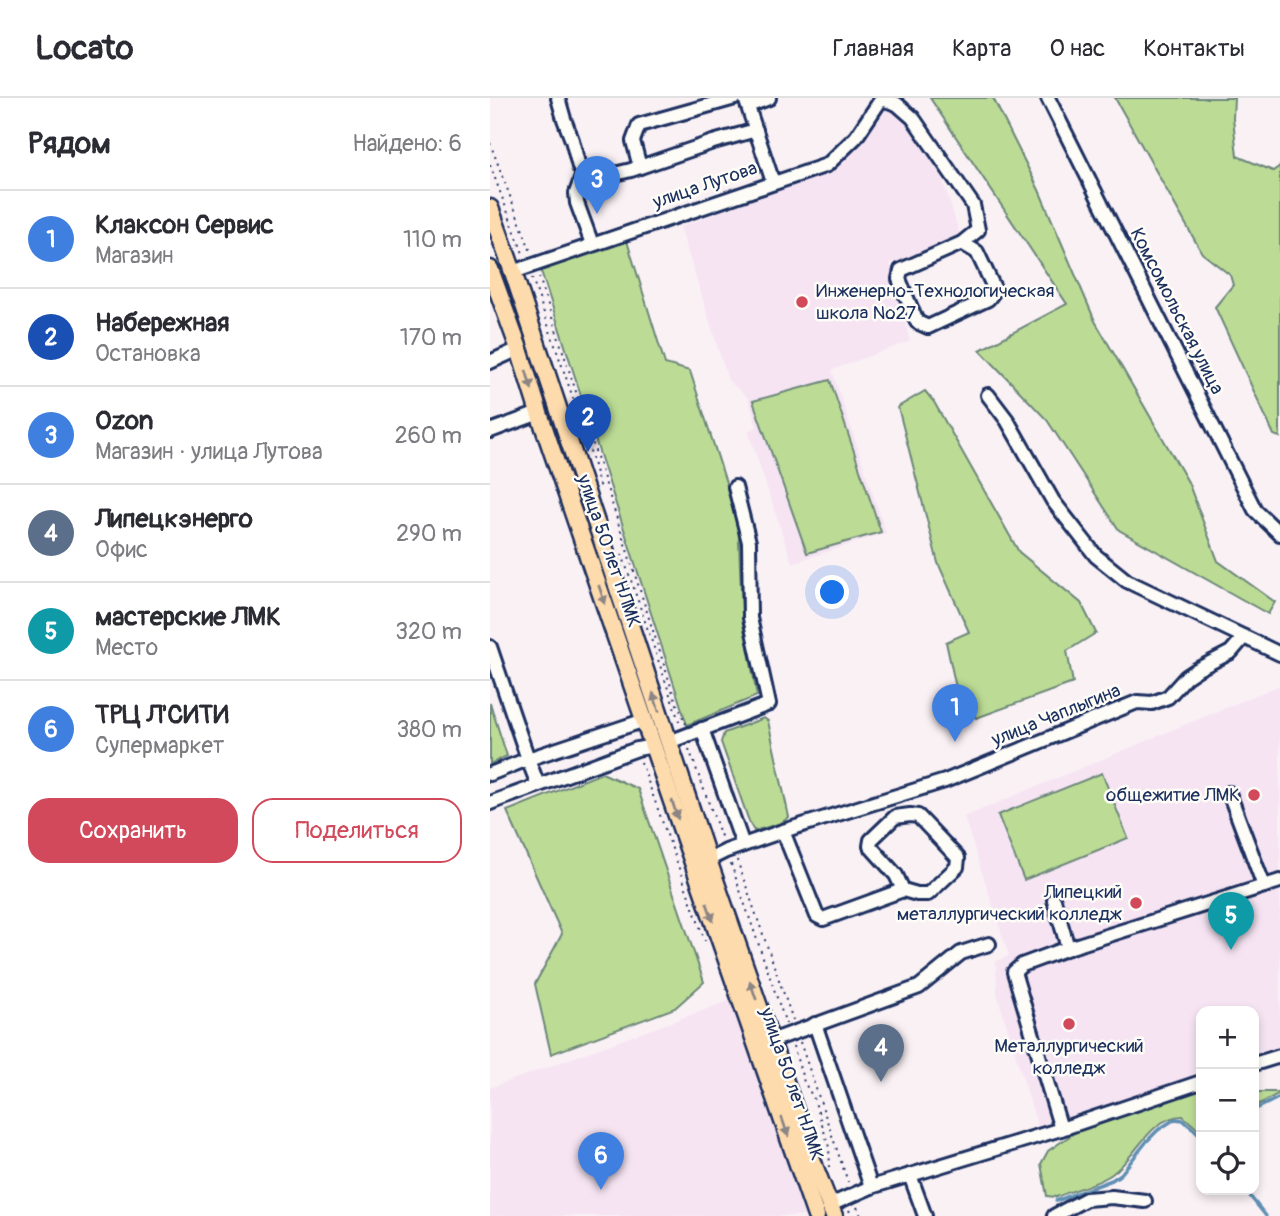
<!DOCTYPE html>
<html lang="ru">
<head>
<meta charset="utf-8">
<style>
  body { margin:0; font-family:Pangolin,sans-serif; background:#f2f2f3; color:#2b2b33 }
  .controls { position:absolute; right:21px; bottom:21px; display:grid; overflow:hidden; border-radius:14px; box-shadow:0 4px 10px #0003 }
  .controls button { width:63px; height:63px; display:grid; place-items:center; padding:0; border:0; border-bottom:2px solid #e1e1e2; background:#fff; color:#2b2b33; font:35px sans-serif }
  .you { position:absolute; left:343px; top:495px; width:24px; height:24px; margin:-18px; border:5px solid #fff; border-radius:50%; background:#1a73e8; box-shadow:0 0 0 10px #1a73e833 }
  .badge { display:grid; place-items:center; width:46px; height:46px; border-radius:50%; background:#d1495b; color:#fff; font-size:23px; font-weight:700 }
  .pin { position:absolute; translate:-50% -58px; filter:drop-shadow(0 2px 4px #0008) }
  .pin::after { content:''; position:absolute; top:37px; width:24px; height:21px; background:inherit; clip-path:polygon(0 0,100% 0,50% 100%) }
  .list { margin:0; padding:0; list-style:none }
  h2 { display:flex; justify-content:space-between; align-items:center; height:91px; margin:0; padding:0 28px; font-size:30px }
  h2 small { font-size:23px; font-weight:400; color:#7c7c81 }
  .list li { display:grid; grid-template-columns:46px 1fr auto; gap:21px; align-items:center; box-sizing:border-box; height:98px; padding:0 28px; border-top:2px solid #e1e1e2 }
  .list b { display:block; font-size:26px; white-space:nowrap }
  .list p { margin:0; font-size:23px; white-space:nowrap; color:#7c7c81 }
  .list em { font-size:23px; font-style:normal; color:#7c7c81 }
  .actions { display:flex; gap:14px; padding:21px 28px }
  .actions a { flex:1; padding:16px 0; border:2px solid #d1495b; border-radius:21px; text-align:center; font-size:24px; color:#d1495b }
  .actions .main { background:#d1495b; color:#fff }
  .icon { flex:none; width:38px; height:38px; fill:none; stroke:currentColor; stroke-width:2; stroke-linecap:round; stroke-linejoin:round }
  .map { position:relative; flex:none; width:790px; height:1118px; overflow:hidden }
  header { display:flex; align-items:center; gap:42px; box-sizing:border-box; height:98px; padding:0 35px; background:#fff; border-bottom:2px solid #e1e1e2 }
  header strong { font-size:33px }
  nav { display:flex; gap:38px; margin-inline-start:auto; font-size:24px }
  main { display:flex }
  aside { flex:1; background:#fff }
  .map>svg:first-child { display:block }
  .built { fill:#f6e4f3 }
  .green { fill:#bcdc95; stroke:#6c867a; stroke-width:2 }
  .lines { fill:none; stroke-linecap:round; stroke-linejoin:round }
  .stream { stroke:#5f8fb4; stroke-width:3.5 }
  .minor-casing { stroke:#1b2f5e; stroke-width:18 }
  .major-casing { stroke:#1b2f5e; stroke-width:21 }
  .path { stroke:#1b2f5e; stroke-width:2; stroke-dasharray:2 5; stroke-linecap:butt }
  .minor { stroke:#fdfcf7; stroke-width:12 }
  .major { stroke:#fedbac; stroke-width:16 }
  .oneway { fill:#8c8585 }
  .poi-dot { fill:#d1495b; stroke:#fdfcf7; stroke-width:2.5 }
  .labels { text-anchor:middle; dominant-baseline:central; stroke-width:5; stroke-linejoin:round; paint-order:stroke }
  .street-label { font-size:19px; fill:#1b2f5e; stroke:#fdfcf7 }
  .poi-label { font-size:19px; fill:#1b2f5e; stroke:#fdfcf7; text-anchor:end }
</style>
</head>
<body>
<header>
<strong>Locato</strong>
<nav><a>Главная</a><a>Карта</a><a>О нас</a><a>Контакты</a></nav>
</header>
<main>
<aside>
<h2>Рядом<small>Найдено: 6</small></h2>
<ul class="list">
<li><span class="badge" style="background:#3f7fe0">1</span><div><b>Клаксон Сервис</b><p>Магазин</p></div><em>110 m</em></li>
<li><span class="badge" style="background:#1a4fb4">2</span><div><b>Набережная</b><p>Остановка</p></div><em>170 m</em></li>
<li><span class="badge" style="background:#3f7fe0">3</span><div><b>Ozon</b><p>Магазин · улица Лутова</p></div><em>260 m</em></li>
<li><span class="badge" style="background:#5c6f8a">4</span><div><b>Липецкэнерго</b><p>Офис</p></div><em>290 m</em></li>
<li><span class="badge" style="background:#0f9aa8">5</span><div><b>мастерские ЛМК</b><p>Место</p></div><em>320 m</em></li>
<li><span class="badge" style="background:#3f7fe0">6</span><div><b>ТРЦ Л'СИТИ</b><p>Супермаркет</p></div><em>380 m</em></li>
</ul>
<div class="actions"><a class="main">Сохранить</a><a>Поделиться</a></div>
</aside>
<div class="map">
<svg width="790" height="1118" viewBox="0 0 790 1118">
  <rect width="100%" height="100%" fill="#faf1f5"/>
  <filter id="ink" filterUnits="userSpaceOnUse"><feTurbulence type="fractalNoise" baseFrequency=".0143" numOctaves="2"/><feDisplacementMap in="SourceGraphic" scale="14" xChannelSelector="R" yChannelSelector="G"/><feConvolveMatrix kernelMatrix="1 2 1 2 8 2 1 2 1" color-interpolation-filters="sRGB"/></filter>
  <g filter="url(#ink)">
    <g class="built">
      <polygon points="392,8 406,10 449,70 471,140 400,166 420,243 342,272 396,435 302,465 258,333 267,329 258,300 238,282 190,129 331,75"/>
      <polygon points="790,587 790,949 764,958 764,913 711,913 711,975 548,1030 507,896 506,863 519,858 474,719"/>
      <polygon points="244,901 320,1118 0,1118 0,990"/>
    </g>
    <g class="green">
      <polygon points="440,0 503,0 549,92 605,223 698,384 728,463 785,504 778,516 629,432 557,322 490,252 577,206"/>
      <polygon points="625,0 744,0 743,20 747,58 783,73 790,68 790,339 784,337 725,209 743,187 740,177 712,155"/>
      <polygon points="137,143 175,266 200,273 248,422 252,515 267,598 197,627 50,170"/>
      <polygon points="340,282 391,434 317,455 263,303"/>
      <polygon points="435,293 444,304 529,454 591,505 606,535 577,553 583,585 486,620 468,599 456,544 479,534 448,465 408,309"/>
      <polygon points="0,605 17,658 0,666"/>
      <polygon points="274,620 278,623 299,719 291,725 264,733 260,726 231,644 234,635"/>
      <polygon points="112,675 148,691 214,884 185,910 61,956 45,886 72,836 17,713"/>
      <polygon points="612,675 638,740 534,782 508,717"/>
      <path d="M702,991L711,992V1034L693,1018C659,1019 647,1059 622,1076C608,1086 583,1092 566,1099L557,1098L551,1066L558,1053L584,1035L600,1026Z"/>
      <polygon points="764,994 790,994 790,995 764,1009"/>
    </g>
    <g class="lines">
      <g class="stream">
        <polyline points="764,1012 790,999"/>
        <polyline points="755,1092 776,1118"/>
        <polyline points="566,1103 622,1082 631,1076 657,1043 668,1032 685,1021 693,1022 711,1038"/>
      </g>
      <defs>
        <g id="minor">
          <polyline points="68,0 74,21 82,42 89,69 93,76 100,82 141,72 223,44 266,32"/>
          <polyline points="255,0 283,84"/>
          <polyline points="558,0 765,412 790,436"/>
          <polyline points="392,1 407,6 423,20 483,107 488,132 472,145 411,172 409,181 427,224 438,229 498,201 505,192 487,154 472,145"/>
          <polyline points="258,8 279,0"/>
          <polyline points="150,69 143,43 149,27 245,0"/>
          <polyline points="93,76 86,95 87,105 102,146"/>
          <polyline points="23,174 337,67 366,39 392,0"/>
          <polyline points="0,264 29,251"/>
          <polyline points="498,297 517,322 563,403 606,458 637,483 790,556"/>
          <polyline points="0,333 49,315"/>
          <polyline points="0,549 38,661 155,622"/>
          <polyline points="212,631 253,747"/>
          <polyline points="179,644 279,606 260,520 259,444 245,389"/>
          <polyline points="0,676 38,661 48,687"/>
          <polyline points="739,695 774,788"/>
          <polyline points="0,705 147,651 164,648"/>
          <polyline points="293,733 327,818 333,821 413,792 427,796 438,796 467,769 468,760 428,718 420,717 405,719 381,742 380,748 406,777 413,792"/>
          <polyline points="218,762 236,753 293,733 455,683 647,604 662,605 678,599 696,579 708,571 741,554 754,539"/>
          <polyline points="564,802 578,850 532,867 524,874 571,1031"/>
          <polyline points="578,850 790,783"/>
          <polyline points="325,926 381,1089"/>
          <polyline points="281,943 429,889 471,855 499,846"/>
          <polyline points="764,966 790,958"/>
          <polyline points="420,1077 435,1118"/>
          <polyline points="340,1107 381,1089 571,1031 711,984"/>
          <polyline points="564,1118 596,1101 622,1099 655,1103"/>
        </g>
        <g id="major">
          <polyline points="0,110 23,174 218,762 325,1070 344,1118"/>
          <polyline points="0,171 29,251 49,315 198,750 326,1118"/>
        </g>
      </defs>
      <use href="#minor" class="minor-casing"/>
      <use href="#major" class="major-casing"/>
      <g class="path">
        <polyline points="0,45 41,154"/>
        <polyline points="0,67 34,158"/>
        <polyline points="49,179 186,604 196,626"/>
        <polyline points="42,180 97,341 110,391"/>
        <polyline points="132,456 190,626"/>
        <polyline points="199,651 232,741"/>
        <polyline points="151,664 215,843"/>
        <polyline points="247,762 303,922"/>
        <polyline points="241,766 296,926"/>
        <polyline points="310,944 358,1084"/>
        <polyline points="303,948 314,984 324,1001 339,1049 340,1069"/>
        <polyline points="367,1109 371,1118"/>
        <polyline points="359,1112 362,1118"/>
      </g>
      <use href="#minor" class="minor"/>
      <use href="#major" class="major"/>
    </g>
    <defs><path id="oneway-solid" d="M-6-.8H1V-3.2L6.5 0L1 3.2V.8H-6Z" transform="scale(1.75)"/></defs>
    <g class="oneway">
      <use href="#oneway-solid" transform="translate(39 282) rotate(73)"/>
      <use href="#oneway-solid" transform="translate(112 497) rotate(71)"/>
      <use href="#oneway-solid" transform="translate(166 604) rotate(-108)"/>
      <use href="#oneway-solid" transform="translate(185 712) rotate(72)"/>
      <use href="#oneway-solid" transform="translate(220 814) rotate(71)"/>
      <use href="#oneway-solid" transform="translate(263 892) rotate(-109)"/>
      <use href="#oneway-solid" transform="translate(295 1029) rotate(71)"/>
    </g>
  </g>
  <g class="poi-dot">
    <circle cx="312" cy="204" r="7"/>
    <circle cx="764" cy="697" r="7"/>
    <circle cx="646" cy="805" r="7"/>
    <circle cx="579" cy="926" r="7"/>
  </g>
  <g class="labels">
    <g class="street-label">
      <text transform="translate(215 87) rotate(-19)">улица Лутова</text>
      <text transform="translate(687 213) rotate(63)">Комсомольская улица</text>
      <text transform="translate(119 453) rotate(71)">улица 50 лет НЛМК</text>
      <text transform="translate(566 617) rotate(-22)">улица Чаплыгина</text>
      <text transform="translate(302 986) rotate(71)">улица 50 лет НЛМК</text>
    </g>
    <g class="poi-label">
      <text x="326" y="193" text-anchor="start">Инженерно-Технологическая<tspan x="326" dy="22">школа №27</tspan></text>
      <text x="750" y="697">общежитие ЛМК</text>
      <text x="632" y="794">Липецкий<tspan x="632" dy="22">металлургический колледж</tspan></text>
      <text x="579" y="948" text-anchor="middle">Металлургический<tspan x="579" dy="22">колледж</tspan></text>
    </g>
  </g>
</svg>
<div class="controls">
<button>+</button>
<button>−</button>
<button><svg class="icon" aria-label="locate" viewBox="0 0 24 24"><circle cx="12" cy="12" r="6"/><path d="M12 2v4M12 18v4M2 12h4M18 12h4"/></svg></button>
</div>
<div class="you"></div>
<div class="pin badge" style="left:465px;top:644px;background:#3f7fe0">1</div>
<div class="pin badge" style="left:98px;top:354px;background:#1a4fb4">2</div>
<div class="pin badge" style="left:107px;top:116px;background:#3f7fe0">3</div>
<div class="pin badge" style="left:391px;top:984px;background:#5c6f8a">4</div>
<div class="pin badge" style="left:741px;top:852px;background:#0f9aa8">5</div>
<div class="pin badge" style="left:111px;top:1092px;background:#3f7fe0">6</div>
</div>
</main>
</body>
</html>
